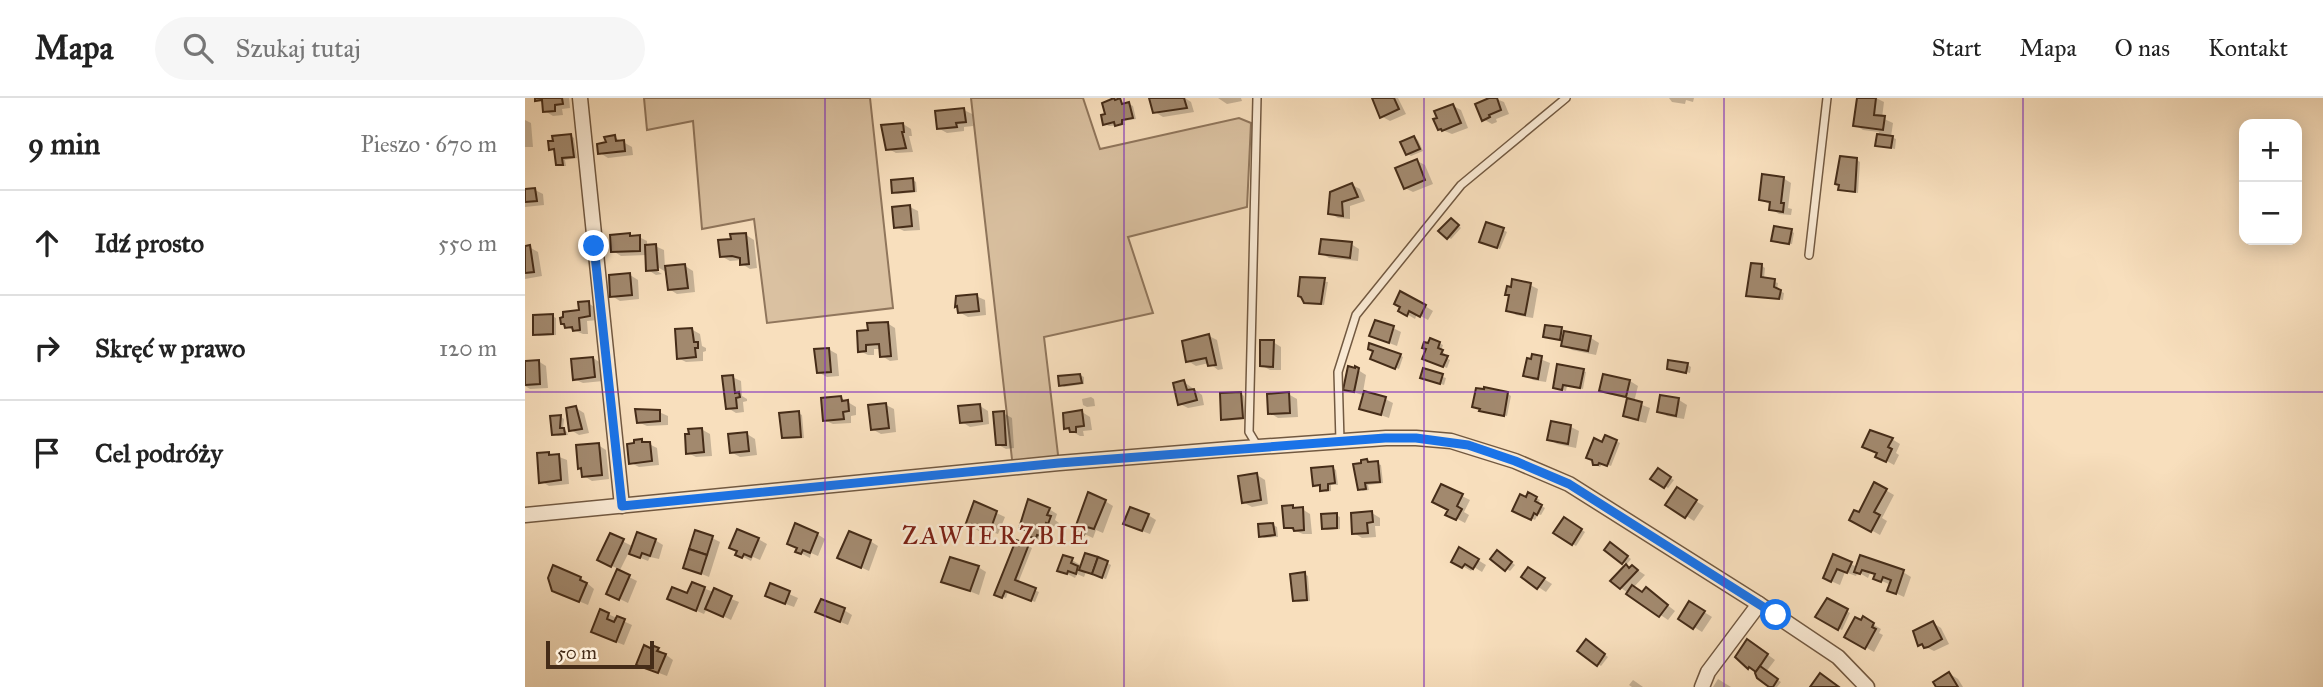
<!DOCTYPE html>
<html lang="pl">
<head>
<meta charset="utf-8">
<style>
  body { margin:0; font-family:"IM FELL Great Primer",serif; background:#f6f6f6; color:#222 }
  .controls { position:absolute; right:21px; top:21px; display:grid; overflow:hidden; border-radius:14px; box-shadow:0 4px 18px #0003 }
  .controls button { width:63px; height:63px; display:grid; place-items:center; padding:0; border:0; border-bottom:2px solid #e0e0e0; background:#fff; color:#222; font:35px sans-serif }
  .scale { position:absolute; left:21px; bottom:18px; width:108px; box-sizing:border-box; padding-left:7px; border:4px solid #452c18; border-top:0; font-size:19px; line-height:24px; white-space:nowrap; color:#452c18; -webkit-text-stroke:5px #faead4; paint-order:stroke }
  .stop { position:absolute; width:21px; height:21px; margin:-16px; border:5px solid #1a73e8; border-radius:50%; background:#fff }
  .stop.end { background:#1a73e8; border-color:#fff; box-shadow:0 2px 7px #0008 }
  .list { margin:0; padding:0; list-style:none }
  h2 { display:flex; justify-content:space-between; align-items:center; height:91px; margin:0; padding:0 28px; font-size:30px }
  h2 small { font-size:23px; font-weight:400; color:#767676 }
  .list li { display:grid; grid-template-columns:46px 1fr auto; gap:21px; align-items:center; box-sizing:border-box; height:105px; padding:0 28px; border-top:2px solid #e0e0e0 }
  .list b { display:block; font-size:26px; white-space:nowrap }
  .list em { font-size:23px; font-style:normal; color:#767676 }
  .icon { flex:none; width:38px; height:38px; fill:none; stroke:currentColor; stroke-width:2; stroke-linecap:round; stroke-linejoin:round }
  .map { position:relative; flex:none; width:1798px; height:589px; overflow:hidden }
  header { display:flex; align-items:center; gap:42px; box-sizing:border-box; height:98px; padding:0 35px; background:#fff; border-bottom:2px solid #e0e0e0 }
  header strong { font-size:33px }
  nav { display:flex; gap:38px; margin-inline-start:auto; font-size:24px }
  .search { width:490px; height:63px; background:#f6f6f6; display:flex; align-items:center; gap:18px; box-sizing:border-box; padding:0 24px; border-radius:38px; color:#767676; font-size:26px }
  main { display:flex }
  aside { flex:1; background:#fff }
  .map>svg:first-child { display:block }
  .green { fill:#dac1a1; stroke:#90765c; stroke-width:2 }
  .shadow { fill:#0003 }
  .building { fill:#a2896e; stroke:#452c18; stroke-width:2 }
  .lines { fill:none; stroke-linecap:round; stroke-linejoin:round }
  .lane-casing { stroke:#725941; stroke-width:10 }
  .street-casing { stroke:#725941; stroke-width:17 }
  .lane { stroke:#faead4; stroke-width:7 }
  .street { stroke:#faead4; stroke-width:14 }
  .route { stroke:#1a73e8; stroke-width:9 }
  .grid { fill:none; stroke:#7b2cbf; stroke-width:2; stroke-opacity:0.55 }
  .labels { text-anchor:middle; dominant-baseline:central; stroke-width:5; stroke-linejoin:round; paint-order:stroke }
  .neighbourhood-label { font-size:26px; letter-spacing:2px; fill:#7a1f14; stroke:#faead4 }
</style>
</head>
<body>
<header>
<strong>Mapa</strong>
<div class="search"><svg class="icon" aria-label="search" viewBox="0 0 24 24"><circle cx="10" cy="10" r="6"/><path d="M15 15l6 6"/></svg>Szukaj tutaj</div>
<nav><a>Start</a><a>Mapa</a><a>O nas</a><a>Kontakt</a></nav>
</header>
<main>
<aside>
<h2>9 min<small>Pieszo · 670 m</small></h2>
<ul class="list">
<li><svg class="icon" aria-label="ahead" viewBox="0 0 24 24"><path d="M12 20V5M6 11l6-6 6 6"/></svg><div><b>Idź prosto</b></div><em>550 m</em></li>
<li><svg class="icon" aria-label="right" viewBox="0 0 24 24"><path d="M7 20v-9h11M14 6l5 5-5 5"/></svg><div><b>Skręć w prawo</b></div><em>120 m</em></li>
<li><svg class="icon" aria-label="arrive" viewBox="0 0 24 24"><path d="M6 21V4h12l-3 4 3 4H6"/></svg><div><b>Cel podróży</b></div></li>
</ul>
</aside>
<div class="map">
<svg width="1798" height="589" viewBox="0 0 1798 589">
  <rect width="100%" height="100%" fill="#f8dfbd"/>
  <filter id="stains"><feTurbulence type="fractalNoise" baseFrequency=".00286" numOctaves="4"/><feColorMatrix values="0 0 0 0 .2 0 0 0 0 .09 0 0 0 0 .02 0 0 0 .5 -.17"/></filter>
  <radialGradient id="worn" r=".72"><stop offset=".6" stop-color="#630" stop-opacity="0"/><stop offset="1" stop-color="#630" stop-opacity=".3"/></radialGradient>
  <g class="green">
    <polygon points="119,0 345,0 368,210 242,225 229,121 177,131 168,23 122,32"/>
    <polygon points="446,0 558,0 575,51 714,20 726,25 722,109 603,139 628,215 519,239 534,365 488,370"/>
  </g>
  <g class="shadow">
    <polygon points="12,0 44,0 45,10 37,11 38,17 28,18 20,13 19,6"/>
    <polygon points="626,0 660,0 666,4 669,14 638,19 630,14"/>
    <polygon points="693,0 716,0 717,3 702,6"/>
    <polygon points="852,0 873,0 881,16 865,23 856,18"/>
    <polygon points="969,0 979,4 984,16 971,21 972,24 967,26 958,21"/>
    <polygon points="1144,0 1169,0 1168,4 1161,2 1160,6 1147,4"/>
    <polygon points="1334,0 1351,0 1359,4 1357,20 1368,25 1366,39 1371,41 1370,51 1352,47 1354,34 1338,32 1330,27"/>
    <polygon points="595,2 599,7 604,6 608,8 611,21 599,23 600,27 584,28 580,26 591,3"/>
    <polygon points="928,8 936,12 943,30 927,36 915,31"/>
    <polygon points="439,12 447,16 448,28 439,29 439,33 422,35 413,30"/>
    <polygon points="0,22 6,25 8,49 0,49"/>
    <polygon points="378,26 386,31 387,38 384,38 388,54 371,55 362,50"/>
    <polygon points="46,38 49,40 52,60 40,62 41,68 36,68 32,66 31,53 25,51"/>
    <polygon points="89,39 107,49 108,57 83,60 75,55"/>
    <polygon points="889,40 893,42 898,53 886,58 883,56"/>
    <polygon points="1332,62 1335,64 1333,95 1319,93 1315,91"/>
    <polygon points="892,63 900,67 908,86 888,94 880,90"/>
    <polygon points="1258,80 1266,85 1263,110 1267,111 1266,117 1254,116 1246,111 1247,107 1236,102"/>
    <polygon points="388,82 391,84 392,94 372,96 368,94"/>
    <polygon points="827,87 835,91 840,103 825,108 825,121 813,120 805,115"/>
    <polygon points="10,92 18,96 19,107 0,109 0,93"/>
    <polygon points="385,109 393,113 395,132 379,133 371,129"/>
    <polygon points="930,124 936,130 926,141 923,139"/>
    <polygon points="978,132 982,134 975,151 960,145"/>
    <polygon points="1266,133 1269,135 1267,146 1252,144"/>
    <polygon points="221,137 229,142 232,170 225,171 217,166 217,162 205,163 196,158"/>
    <polygon points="114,139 122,143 122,148 130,148 139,152 140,170 160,168 168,173 170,194 152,196 144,191 143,175 127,166 125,169 137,176 131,177 123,172 122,157 96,158 88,153"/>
    <polygon points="826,146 834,151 833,163 804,160 796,155"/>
    <polygon points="4,149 13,154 17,178 0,181 0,150"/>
    <polygon points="1237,168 1240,170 1239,181 1253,185 1252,192 1259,195 1258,202 1223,197"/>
    <polygon points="105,177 113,182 114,201 95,203 87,198"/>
    <polygon points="776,181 803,184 799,207 785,206 781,204"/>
    <polygon points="1005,187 1013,191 1008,220 991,217 983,212"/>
    <polygon points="451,198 460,202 461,217 443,219 434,214"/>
    <polygon points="63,205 71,210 73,222 62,223 63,236 58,236 41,229"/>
    <polygon points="900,208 908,213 903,222 892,216 890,221 875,212"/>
    <polygon points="27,218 31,220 31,237 14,238 10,236"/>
    <polygon points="362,225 370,230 373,262 365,263 357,258 356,251 349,251 349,257 343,257 335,253 345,234"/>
    <polygon points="868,230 876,234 872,248 846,238"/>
    <polygon points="166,231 175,236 177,248 181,250 181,253 178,254 178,263 161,264 153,260"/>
    <polygon points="1036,231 1040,235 1066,240 1074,245 1071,257 1047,252 1038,247 1039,243 1020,238"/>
    <polygon points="684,238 692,242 698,271 693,272 684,265 671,268 663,263"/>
    <polygon points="748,244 756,249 756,272 745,272 736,267"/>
    <polygon points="914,245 918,247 916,253 920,256 919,259 925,262 922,270 903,262 903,251"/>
    <polygon points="303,251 312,256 314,278 302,279 293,274"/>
    <polygon points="875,257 878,259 874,271 851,262"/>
    <polygon points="1008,258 1025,265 1021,284 1008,282 1000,277"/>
    <polygon points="68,260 76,265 78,283 58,285 49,281"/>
    <polygon points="13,263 21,268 23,290 5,291 0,288 0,264"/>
    <polygon points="1163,267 1166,269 1165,275 1144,270"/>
    <polygon points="1034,268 1061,274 1058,291 1042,288 1041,293 1033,291"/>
    <polygon points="833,272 841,277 838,294 860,301 868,305 864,320 836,310 840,298 820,291"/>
    <polygon points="899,272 921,280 919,287 901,281"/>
    <polygon points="555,277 559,279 559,286 539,289 536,287"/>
    <polygon points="1079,278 1105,283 1113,288 1109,304 1125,310 1121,325 1108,322 1100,317 1104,301 1084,296 1076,292"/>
    <polygon points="207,279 216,283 217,298 222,301 222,303 218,304 219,314 211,315 203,310"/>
    <polygon points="659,284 677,297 679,307 663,310 655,306"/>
    <polygon points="715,295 719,298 721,321 701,323 698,321"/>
    <polygon points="763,296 772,301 773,319 753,320 745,315"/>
    <polygon points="983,296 986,298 982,318 960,314"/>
    <polygon points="566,299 569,301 570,308 562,309 558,307 557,301"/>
    <polygon points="1136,299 1154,302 1162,307 1159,321 1142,318 1134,313"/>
    <polygon points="316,300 331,309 331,317 326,318 326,325 308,326 299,322"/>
    <polygon points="361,307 369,311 371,334 356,336 347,331"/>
    <polygon points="455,308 463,313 464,326 445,329 437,324"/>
    <polygon points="51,310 59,315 64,335 54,337 46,332"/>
    <polygon points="134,314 143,318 143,327 122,328 113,324"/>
    <polygon points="557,314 565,319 567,332 558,333 559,338 555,338 541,330"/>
    <polygon points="273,315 277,317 279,340 262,341 259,339"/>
    <polygon points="478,315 487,320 489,350 481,351 472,346"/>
    <polygon points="36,319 39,321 38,331 42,334 43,337 33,338 29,336"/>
    <polygon points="1027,325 1046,329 1054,333 1051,350 1032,346 1024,341"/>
    <polygon points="176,331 185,336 187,358 171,359 163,355"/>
    <polygon points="222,336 230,341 232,357 215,359 206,354"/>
    <polygon points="1367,341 1375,346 1371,355 1374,357 1369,367 1353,358"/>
    <polygon points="116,342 132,350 134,367 114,369 106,365"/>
    <polygon points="1091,343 1095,345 1086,368 1078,365 1075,369 1069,366 1078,346"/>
    <polygon points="73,347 81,352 84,381 67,383 59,378 58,371 55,369"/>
    <polygon points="24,355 42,362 44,386 24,388 16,383"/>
    <polygon points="842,363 856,367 858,385 843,387 844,392 838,393 835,391 838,366"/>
    <polygon points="808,370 811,372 813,387 806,387 806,393 801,394 797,388 790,387"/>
    <polygon points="1133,372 1149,382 1143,390 1128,381"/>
    <polygon points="732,377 740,382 743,406 727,409 718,404"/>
    <polygon points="1350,386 1369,397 1357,420 1362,423 1355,437 1326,421 1334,416"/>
    <polygon points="1152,392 1179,408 1169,423 1143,406"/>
    <polygon points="1004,397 1015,402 1013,406 1020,410 1016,417 1013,416 1010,422 989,412"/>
    <polygon points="937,398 945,402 939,414 944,417 940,425 923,416"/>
    <polygon points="580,403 588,408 578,435 571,432 568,440 551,432"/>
    <polygon points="450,405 480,419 473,436 455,430 454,433 442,427"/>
    <polygon points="524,411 532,416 530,422 534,425 532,429 529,428 524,441 521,440 519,444 512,441 496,429"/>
    <polygon points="777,411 785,416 787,436 778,436 761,429"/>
    <polygon points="847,415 855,420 855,428 850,428 851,439 837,440 829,435"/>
    <polygon points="623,417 631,422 625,436 609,430"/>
    <polygon points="811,417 815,419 815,431 802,432 798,430"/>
    <polygon points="1040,421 1060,434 1051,448 1030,435"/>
    <polygon points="748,427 752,429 753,439 739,440 736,438"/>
    <polygon points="292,436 300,441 293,458 286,455 285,460 272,453"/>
    <polygon points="85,437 107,448 94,474 112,483 103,505 83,495 94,471 82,466"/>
    <polygon points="187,440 195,444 184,479 160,469"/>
    <polygon points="233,441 242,446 235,462 228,459 226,463 213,456"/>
    <polygon points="130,442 138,447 134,461 125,459 123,463 106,456"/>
    <polygon points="345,443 353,448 344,473 314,459"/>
    <polygon points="503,448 507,450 493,485 514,494 510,504 483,494 481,500 475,498"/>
    <polygon points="1089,448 1106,461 1102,466 1098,464"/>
    <polygon points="935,451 961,467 957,474 949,469 946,473 929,463"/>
    <polygon points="976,456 990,467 985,473 981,471"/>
    <polygon points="1309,458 1332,469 1378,474 1386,479 1379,499 1364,492 1366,487 1350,480 1351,477 1345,475 1343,480 1333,474 1331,478 1320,474 1315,487 1308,484 1300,479"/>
    <polygon points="547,462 557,468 582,465 586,467 581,481 561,474 559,479 552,476 550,480 535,472"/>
    <polygon points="29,469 56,480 69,491 63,507 37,496"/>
    <polygon points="453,469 461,474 454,497 419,483"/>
    <polygon points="1108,469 1120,477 1108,490 1118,496 1122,491 1150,513 1143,522 1096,490"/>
    <polygon points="779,476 783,478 785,503 773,504 769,502"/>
    <polygon points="1011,476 1027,486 1021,494 998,479"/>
    <polygon points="168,486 214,504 206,522 182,510 179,516 144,501 163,498"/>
    <polygon points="246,488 273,500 269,509 250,502"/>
    <polygon points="1302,502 1325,515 1317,532 1292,518"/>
    <polygon points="1165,505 1187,519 1177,534 1155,520"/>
    <polygon points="319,512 327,517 323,527 301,518"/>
    <polygon points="83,516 107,527 99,547 76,538"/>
    <polygon points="1339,521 1356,531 1354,535 1358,537 1349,554 1321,538"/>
    <polygon points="1408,525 1416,530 1424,546 1409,553 1395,546"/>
    <polygon points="1065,545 1083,559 1076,568 1073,566"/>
    <polygon points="1231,548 1250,562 1241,574 1256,584 1252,589 1247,589 1232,574 1224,569"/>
    <polygon points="133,551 148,562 142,578 121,570 128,553"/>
    <polygon points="1425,576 1433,581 1438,589 1413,589"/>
    <polygon points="1193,581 1201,586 1206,589 1188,589"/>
    <polygon points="1108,582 1111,584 1118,589 1107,589 1104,587"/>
  </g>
  <g class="building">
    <polygon points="10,0 37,0 38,6 30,7 30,13 18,14 17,2 10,3"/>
    <polygon points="589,0 590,2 595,0 597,6 604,4 608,20 597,22 597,26 590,28 589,24 578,27 576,17 580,16 577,5"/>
    <polygon points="624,0 659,0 662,10 628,15"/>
    <polygon points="847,0 869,0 874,11 855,20"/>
    <polygon points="964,0 972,0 976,12 964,17 965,19 957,23 950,6"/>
    <polygon points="1332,0 1351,0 1349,17 1360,18 1358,32 1328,28"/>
    <polygon points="928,6 936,25 917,33 916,31 913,32 908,21 912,20 909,13"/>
    <polygon points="439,10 441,24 431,25 432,29 412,31 410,13"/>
    <polygon points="378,25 379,34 377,34 381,50 361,52 356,27"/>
    <polygon points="46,36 49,59 37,60 38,67 31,67 29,51 24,52 23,43 28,43 27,38"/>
    <polygon points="1352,36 1368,38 1366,50 1350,48"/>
    <polygon points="90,37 91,43 99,42 100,53 73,56 72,46 81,44 79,39"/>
    <polygon points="889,38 895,51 881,57 875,44"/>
    <polygon points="1315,58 1332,60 1330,94 1313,92 1314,87 1310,86"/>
    <polygon points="892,61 900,82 879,91 870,70"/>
    <polygon points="1237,76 1259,79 1256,105 1259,105 1258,114 1244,112 1245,104 1234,102"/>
    <polygon points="388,80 389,93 367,95 366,82"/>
    <polygon points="827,85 833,99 817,104 818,118 803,116 805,94"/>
    <polygon points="10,90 12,103 0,104 0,91"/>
    <polygon points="385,107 387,128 369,130 367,109"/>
    <polygon points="926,120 934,127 922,141 913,133"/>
    <polygon points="961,124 979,130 972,150 954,144"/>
    <polygon points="1249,128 1267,131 1264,146 1246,143"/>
    <polygon points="105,135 105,138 115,137 115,153 86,154 85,137"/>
    <polygon points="221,135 224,166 215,167 215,160 207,158 195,159 193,142 206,141 205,136"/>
    <polygon points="796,141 827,144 825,160 794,156"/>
    <polygon points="131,146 133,172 121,173 120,147"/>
    <polygon points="5,147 9,174 0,175 0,148"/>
    <polygon points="1226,165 1237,166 1236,179 1250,181 1249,189 1256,192 1254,201 1221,198"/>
    <polygon points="160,166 163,190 143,192 140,168"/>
    <polygon points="105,175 107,197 85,199 84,177"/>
    <polygon points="775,179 800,180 796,206 779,205 776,199 773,198"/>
    <polygon points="987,181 1006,185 1000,217 981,213 984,197 980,197 982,188 986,189"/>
    <polygon points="875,193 901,207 895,219 884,213 882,218 873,213 875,209 869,206"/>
    <polygon points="452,196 454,213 433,215 432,208 430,209 431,198"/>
    <polygon points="64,203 65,218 54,220 55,232 48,233 47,229 40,230 39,226 36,226 35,220 38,219 38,214 54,212 53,204"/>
    <polygon points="28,216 28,236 8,237 8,217"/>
    <polygon points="850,222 869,228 864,245 844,238"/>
    <polygon points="363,224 366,258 355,259 354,246 341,247 341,253 333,254 332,233 343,232 342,225"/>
    <polygon points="1020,227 1037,229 1035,242 1018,239"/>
    <polygon points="167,230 169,244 173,244 173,250 170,250 171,259 152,261 150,231"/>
    <polygon points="1039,233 1066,238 1063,253 1036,248"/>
    <polygon points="684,236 691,267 683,268 681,260 661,264 657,243"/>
    <polygon points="905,240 915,244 913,250 918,252 916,256 923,258 918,269 897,261 901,251 897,250 899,244 903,245"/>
    <polygon points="735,242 749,242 748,269 735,268"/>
    <polygon points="844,245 876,256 870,271 845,261 848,253 843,251"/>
    <polygon points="304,250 306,274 292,275 289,251"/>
    <polygon points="1007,256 1017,258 1013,281 998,278 1002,260 1006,261"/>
    <polygon points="68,259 70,279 48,282 46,261"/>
    <polygon points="14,262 15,286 0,287 0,263"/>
    <polygon points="1143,262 1163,265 1161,275 1142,271"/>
    <polygon points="1032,266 1059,271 1055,290 1038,287 1037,292 1028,290"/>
    <polygon points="823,268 830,270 830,268 834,270 829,294 818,292"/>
    <polygon points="898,270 918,276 915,286 895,280"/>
    <polygon points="555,276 557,285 534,288 533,278"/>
    <polygon points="1078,276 1105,282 1101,299 1074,293"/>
    <polygon points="208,277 210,295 214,294 215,299 211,300 212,310 201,311 197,278"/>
    <polygon points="659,282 662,292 669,291 672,302 653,307 648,285"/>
    <polygon points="959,289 983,294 979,318 954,313 955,311 947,309 951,290 959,291"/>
    <polygon points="839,293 861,299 856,317 834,311"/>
    <polygon points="716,294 718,320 696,322 695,295"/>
    <polygon points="764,294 765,315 743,316 742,296"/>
    <polygon points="1135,297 1154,300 1151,318 1132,314"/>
    <polygon points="316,298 317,303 323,302 324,313 318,314 319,321 298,323 296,300"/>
    <polygon points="1102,300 1117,304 1113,322 1098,318"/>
    <polygon points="361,305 364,330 346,332 343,307"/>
    <polygon points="455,306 457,323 435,325 433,308"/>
    <polygon points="51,308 57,331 44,333 41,310"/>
    <polygon points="110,311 135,312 135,323 112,325"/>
    <polygon points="557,312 559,328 551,329 551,334 545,334 544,330 539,331 538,315"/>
    <polygon points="274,313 276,339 257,340 254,315"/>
    <polygon points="479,313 481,347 471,347 468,314"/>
    <polygon points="36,317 35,330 39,330 40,336 27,337 25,318"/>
    <polygon points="1026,323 1046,327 1043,346 1022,342"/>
    <polygon points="177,330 179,354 161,356 160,336 164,336 163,331"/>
    <polygon points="1345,332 1368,340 1363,349 1367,351 1361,364 1350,359 1352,355 1337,349"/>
    <polygon points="222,334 224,353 205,355 203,336"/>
    <polygon points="1080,337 1092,342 1082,368 1074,365 1073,367 1068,367 1067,362 1061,360 1069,340 1077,344"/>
    <polygon points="117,341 117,344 125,344 127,363 104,366 102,346 109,345 109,342"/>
    <polygon points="74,345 77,377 57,379 56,370 53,371 51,347"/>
    <polygon points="24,354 24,357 34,356 36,382 14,385 12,355"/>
    <polygon points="842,361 843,364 853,363 855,384 840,385 841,391 833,392 828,366 836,365 836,362"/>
    <polygon points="808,368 810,385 803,386 803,392 795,393 795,387 788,388 786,370"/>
    <polygon points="1133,370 1146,379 1139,390 1125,381"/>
    <polygon points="732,375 736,402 717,405 713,378"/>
    <polygon points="1349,384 1362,391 1349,414 1355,417 1346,434 1324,422 1329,412 1334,414"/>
    <polygon points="916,386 938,396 932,408 937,411 931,422 920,417 923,412 907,404"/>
    <polygon points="1152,389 1172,402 1160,420 1140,407"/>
    <polygon points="563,394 581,402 569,431 562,429 559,437 549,433"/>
    <polygon points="1003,394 1012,399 1010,403 1017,407 1012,417 1009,415 1006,422 987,413 995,396 1001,399"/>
    <polygon points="503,401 525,410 522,417 526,418 523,426 521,425 516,438 512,437 511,441 501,437 503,433 494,430"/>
    <polygon points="449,403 472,413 465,433 447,426 445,430 440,428"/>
    <polygon points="768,407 768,410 778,409 779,432 769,433 768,430 759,430 757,408"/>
    <polygon points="605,409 624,416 617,433 598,426"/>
    <polygon points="847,413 848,424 842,425 843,435 827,436 826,415"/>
    <polygon points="812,415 812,430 797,431 796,416"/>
    <polygon points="1039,419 1057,431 1047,447 1028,435"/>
    <polygon points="270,425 293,435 285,455 278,452 276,456 270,454 272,450 262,446"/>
    <polygon points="748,425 750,437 734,439 733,426"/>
    <polygon points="212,431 234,440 226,459 219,456 217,460 210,457 212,453 204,450"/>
    <polygon points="170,432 188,438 182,457 164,451"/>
    <polygon points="324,433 346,442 336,470 312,460"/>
    <polygon points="112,434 131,441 125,458 117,455 115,460 104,456"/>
    <polygon points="85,435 99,441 86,469 72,462"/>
    <polygon points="491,442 504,446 490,482 511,490 506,503 480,493 477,500 469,497"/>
    <polygon points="1085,444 1103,458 1097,466 1079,452"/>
    <polygon points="934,449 954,461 948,471 940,466 937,470 926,464"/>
    <polygon points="164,451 182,457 176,476 158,470"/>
    <polygon points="972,452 987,464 980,473 965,461"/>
    <polygon points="560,455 573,459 567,476 554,472"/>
    <polygon points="1308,456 1327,464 1322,475 1312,471 1306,484 1298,480"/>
    <polygon points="538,457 548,460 546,465 553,468 551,476 543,473 542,476 532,473"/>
    <polygon points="1335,457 1379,472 1371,496 1362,493 1366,482 1358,479 1356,484 1348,481 1350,476 1337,472 1335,476 1329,474"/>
    <polygon points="425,459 454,468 445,493 416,484"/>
    <polygon points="573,459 583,463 577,480 567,476"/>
    <polygon points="1101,466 1104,470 1107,467 1113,472 1095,491 1085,483"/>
    <polygon points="28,467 56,479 55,482 62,485 54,504 27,493 23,480"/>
    <polygon points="1003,469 1020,480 1012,491 996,479"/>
    <polygon points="92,471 105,477 94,502 81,496"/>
    <polygon points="780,474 782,502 768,503 765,476"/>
    <polygon points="167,484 180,489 171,513 142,501 147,489 162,495"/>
    <polygon points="245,485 265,493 260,506 240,498"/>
    <polygon points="1107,487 1117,494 1121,489 1143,507 1134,519 1101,496"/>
    <polygon points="189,490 207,498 198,519 180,511"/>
    <polygon points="1302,500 1323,511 1313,532 1290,519"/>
    <polygon points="296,501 320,510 315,524 290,514"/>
    <polygon points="1164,503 1180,513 1168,531 1153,521"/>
    <polygon points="75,511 84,515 82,521 89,524 92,518 100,521 91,544 66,534"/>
    <polygon points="1338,518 1349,525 1347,529 1351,531 1340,551 1319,539 1330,519 1336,522"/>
    <polygon points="1408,523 1417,541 1403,549 1399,550 1397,546 1393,548 1388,533"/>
    <polygon points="1061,541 1080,556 1072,568 1052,553"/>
    <polygon points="1222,541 1243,556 1231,574 1224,569 1223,571 1210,559"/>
    <polygon points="119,547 127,551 129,548 134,550 132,553 141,556 133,575 111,567"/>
    <polygon points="1235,568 1253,581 1248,589 1244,589 1232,580 1230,575"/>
    <polygon points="1424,574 1433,589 1411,589 1408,584"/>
    <polygon points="1295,575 1314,589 1285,589"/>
  </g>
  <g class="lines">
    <defs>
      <g id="lane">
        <polyline points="732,0 724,334 733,349"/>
        <polyline points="1284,157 1302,0"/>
        <polyline points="815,343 813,274 831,217 936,87 1041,0"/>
      </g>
      <g id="street">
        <polyline points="55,0 97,408"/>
        <polyline points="0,417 534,365 705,351 861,340 891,340 926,343 990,363 1044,386 1234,506 1313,559 1342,589"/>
        <polyline points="1177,589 1183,574 1234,506"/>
      </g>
    </defs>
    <use href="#lane" class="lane-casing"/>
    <use href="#street" class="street-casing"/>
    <use href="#lane" class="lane"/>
    <use href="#street" class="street"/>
  </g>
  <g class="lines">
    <polyline class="route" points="69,148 97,408 534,365 860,340 891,340 943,347 990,363 1044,386 1251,517"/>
  </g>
  <path class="grid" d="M300,0V589M599,0V589M899,0V589M1199,0V589M1498,0V589M0,294H1798"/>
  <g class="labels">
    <g class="neighbourhood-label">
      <text x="471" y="437">ZAWIERZBIE</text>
    </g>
  </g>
  <rect width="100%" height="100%" filter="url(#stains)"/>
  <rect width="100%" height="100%" fill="url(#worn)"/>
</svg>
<div class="controls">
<button>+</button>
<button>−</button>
</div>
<div class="scale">50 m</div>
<div class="stop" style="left:1251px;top:517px"></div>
<div class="stop end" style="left:69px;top:148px"></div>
</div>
</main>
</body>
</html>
